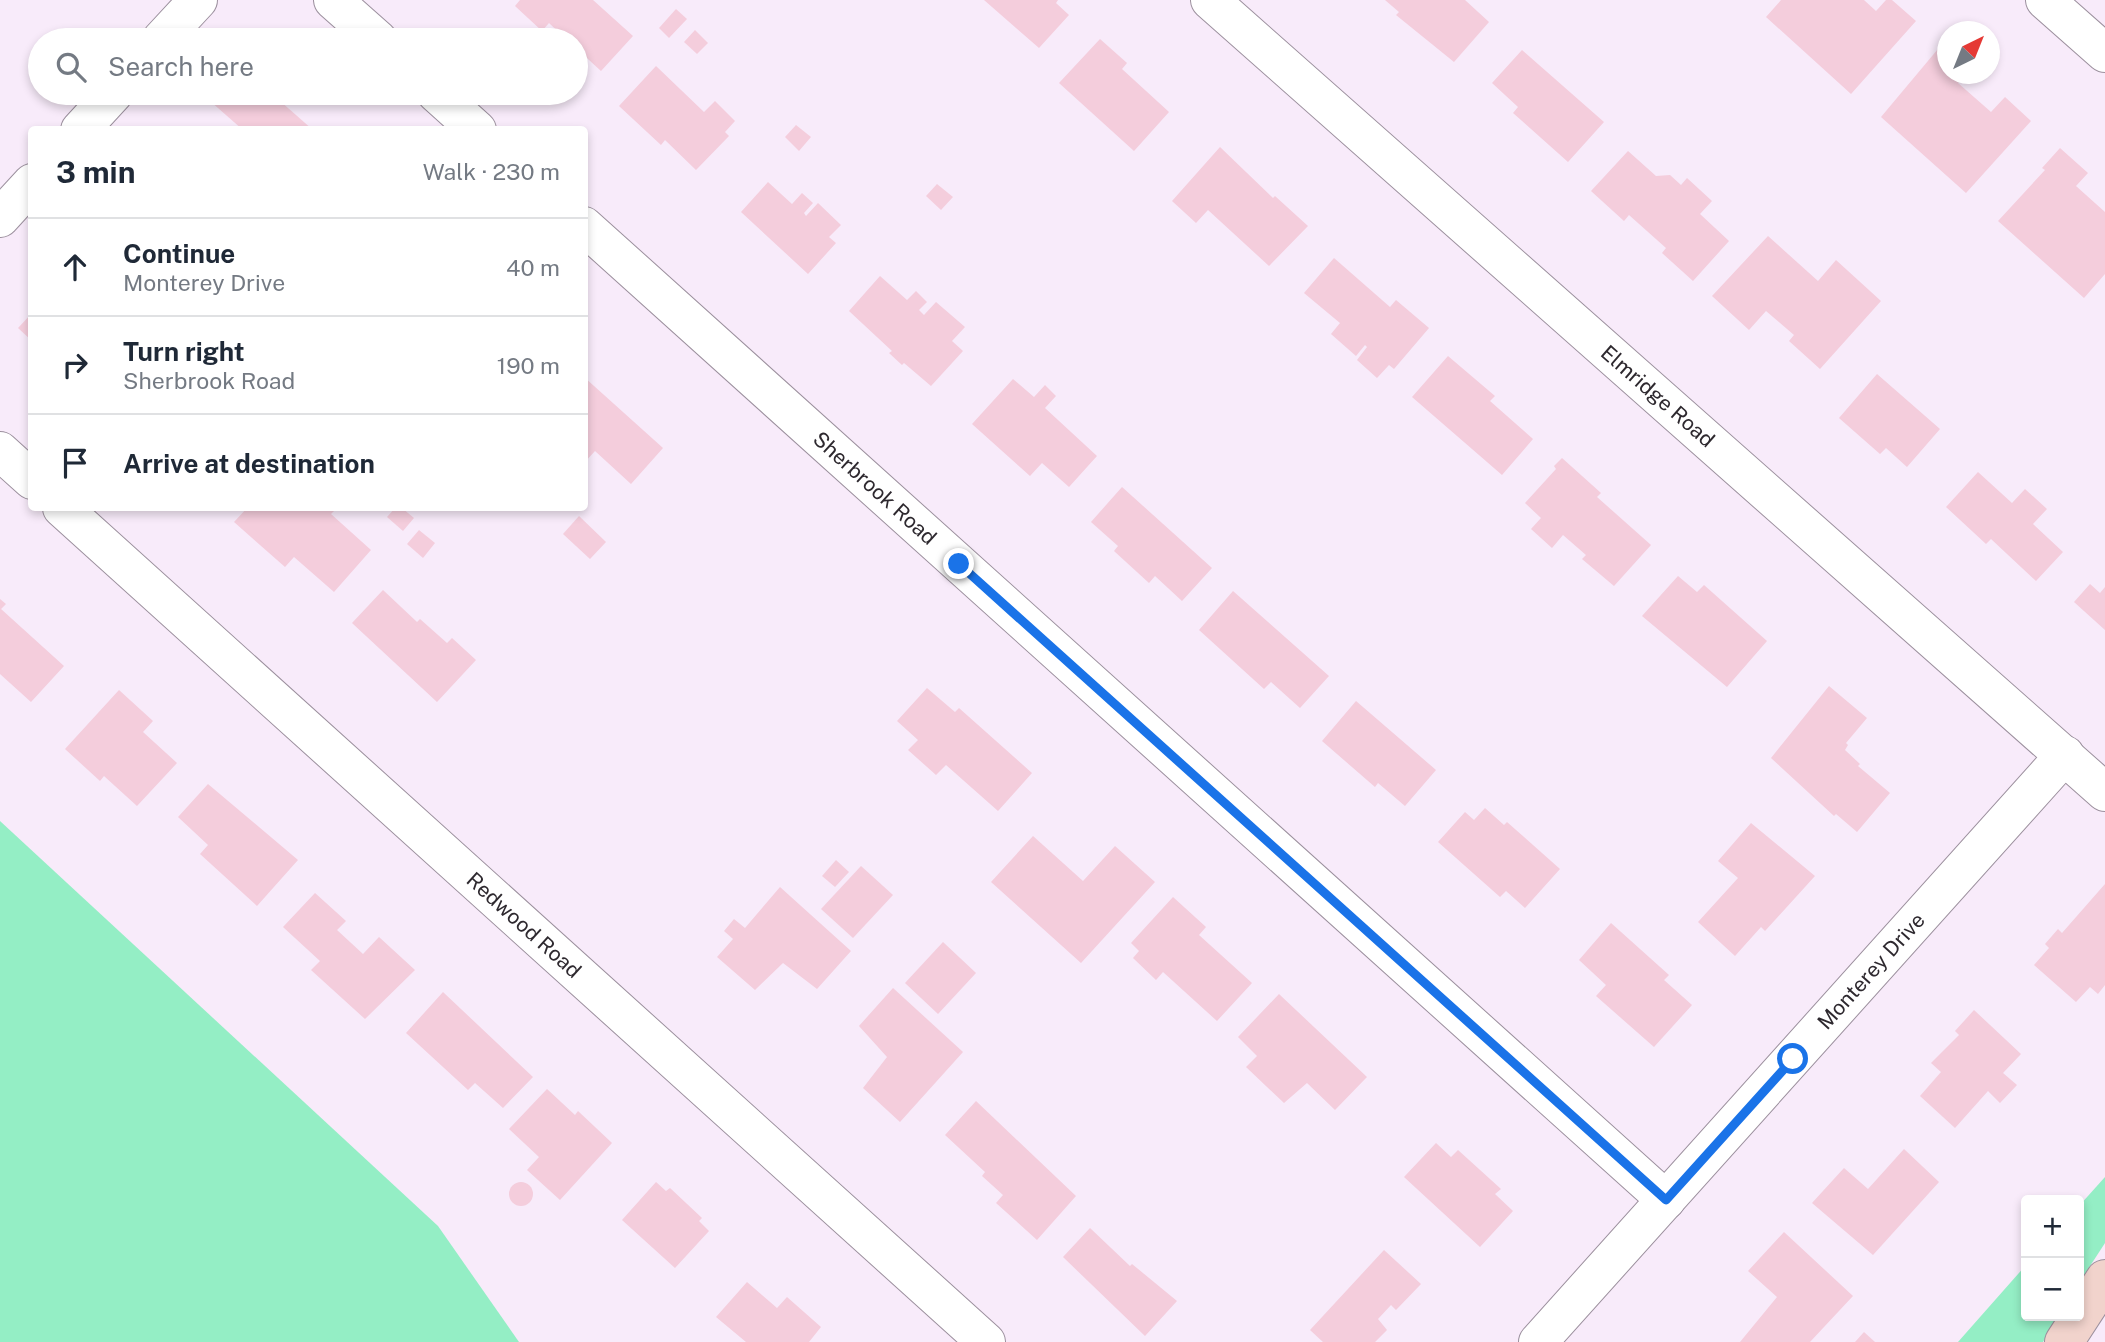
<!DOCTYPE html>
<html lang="en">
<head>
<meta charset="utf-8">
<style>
  body { margin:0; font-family:"Public Sans",sans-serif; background:#f2f2f3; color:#1f2937 }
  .controls { position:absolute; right:21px; bottom:21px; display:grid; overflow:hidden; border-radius:7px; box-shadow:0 4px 10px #0003 }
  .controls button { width:63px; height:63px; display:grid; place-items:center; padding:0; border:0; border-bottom:2px solid #e0e1e3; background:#fff; color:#1f2937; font:35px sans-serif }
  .compass { position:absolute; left:1937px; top:21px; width:63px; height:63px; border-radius:50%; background:#fff; box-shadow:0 4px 10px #0003; rotate:43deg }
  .stop { position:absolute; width:21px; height:21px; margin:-16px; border:5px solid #1a73e8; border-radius:50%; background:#fff }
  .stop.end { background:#1a73e8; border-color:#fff; box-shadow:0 2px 7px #0008 }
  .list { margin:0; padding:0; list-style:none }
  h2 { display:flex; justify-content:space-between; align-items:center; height:91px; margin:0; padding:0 28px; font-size:30px }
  h2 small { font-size:23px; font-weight:400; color:#747a83 }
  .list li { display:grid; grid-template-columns:46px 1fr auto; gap:21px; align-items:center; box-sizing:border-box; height:98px; padding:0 28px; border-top:2px solid #e0e1e3 }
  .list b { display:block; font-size:26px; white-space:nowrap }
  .list p { margin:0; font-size:23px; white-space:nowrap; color:#747a83 }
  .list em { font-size:23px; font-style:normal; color:#747a83 }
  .icon { flex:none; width:38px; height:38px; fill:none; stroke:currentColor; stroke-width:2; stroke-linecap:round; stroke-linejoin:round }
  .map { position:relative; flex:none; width:2105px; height:1342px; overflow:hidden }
  .search { position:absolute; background:#fff; box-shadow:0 4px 10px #0003; left:28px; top:28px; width:560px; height:77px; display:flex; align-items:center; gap:18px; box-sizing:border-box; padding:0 24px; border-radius:38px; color:#747a83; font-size:26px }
  .panel { position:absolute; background:#fff; box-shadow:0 4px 10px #0003; left:28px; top:126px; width:560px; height:385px; border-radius:7px }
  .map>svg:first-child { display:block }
  .green { fill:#94eec5 }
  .building { fill:#f4cddc }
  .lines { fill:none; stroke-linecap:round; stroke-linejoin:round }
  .street-casing { stroke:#9c909e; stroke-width:40 }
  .secondary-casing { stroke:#9c909e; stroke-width:40 }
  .street { stroke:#fff; stroke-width:38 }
  .secondary { stroke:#f1d3cc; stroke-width:38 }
  .route { stroke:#1a73e8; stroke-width:9 }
  .labels { text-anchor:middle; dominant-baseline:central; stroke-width:7; stroke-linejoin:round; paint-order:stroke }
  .street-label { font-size:21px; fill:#2e292f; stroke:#fff }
</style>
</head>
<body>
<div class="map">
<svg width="2105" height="1342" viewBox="0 0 2105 1342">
  <rect width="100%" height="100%" fill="#f8ebfa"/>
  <g class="green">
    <polygon points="0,821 438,1226 519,1342 0,1342"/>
    <polygon points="2105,1177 2105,1243 2079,1283 2079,1206"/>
    <polygon points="2026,1265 2026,1316 2058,1316 2043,1342 1958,1342"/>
  </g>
  <g class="building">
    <polygon points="520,0 593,0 633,36 601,71 576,48 576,40 567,40 549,23 542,31 515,6"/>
    <polygon points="984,0 1058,0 1056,3 1069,15 1039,48"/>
    <polygon points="1385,0 1465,0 1489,22 1454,62 1396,15 1399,12"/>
    <polygon points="1781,0 1864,0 1876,11 1886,0 1892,0 1916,21 1851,94 1766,17"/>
    <polygon points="676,9 687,19 669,38 659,28"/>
    <polygon points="695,30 708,43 697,54 684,42"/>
    <polygon points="1100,39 1127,63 1122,69 1169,112 1134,151 1059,83"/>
    <polygon points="1943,43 1948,47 1948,74 1967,74 1958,83 1991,112 2005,97 2031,121 1966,193 1881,117"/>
    <polygon points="1522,50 1604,122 1568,162 1513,113 1518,107 1492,83"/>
    <polygon points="656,66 704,112 715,101 735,121 725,132 729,136 696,170 665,140 661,145 619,106"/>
    <polygon points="218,93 271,93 313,130 243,130 210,101"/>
    <polygon points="796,125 811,137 799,151 785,137"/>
    <polygon points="1220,147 1273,198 1275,196 1308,226 1269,266 1208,210 1196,223 1172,201"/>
    <polygon points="2060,148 2088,173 2076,186 2105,212 2105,274 2084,298 1998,221 2045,170 2042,168"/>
    <polygon points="1628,151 1656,176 1670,175 1681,185 1687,178 1712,201 1700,214 1729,241 1693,281 1662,253 1666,248 1629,215 1624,221 1591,191"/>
    <polygon points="768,182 792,204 802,193 813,203 804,213 806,216 818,203 841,225 829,237 836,243 808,274 741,212"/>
    <polygon points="937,184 953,197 941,210 926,196"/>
    <polygon points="1768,236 1818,281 1836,260 1881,301 1820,369 1789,341 1794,335 1766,311 1749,330 1712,296"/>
    <polygon points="1334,258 1390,307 1396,300 1429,328 1394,369 1389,365 1377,378 1357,360 1367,347 1365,345 1356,356 1331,334 1340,323 1304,293"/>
    <polygon points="880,276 907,300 916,291 927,302 919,310 924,315 936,302 965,327 952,341 963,351 931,386 904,363 902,365 889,353 892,351 849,311"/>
    <polygon points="32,313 32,341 18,328"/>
    <polygon points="1448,356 1495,396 1490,401 1533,439 1502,475 1412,397"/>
    <polygon points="1877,374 1940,429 1907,467 1886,448 1880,454 1839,418"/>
    <polygon points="584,377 663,448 631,484 595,451 584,463"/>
    <polygon points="1013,379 1034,397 1045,385 1056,396 1045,408 1097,456 1069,487 1042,463 1030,476 972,424"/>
    <polygon points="1562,458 1601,493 1597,497 1651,545 1614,586 1582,559 1586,555 1563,535 1552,548 1531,529 1541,518 1525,503 1556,469 1554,466"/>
    <polygon points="1978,472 2012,503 2025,489 2047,509 2033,524 2063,552 2036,581 1991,539 1986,544 1946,507"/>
    <polygon points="1122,487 1212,568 1182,601 1155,576 1149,583 1114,551 1118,546 1091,522"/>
    <polygon points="247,508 337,508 331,514 371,550 334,592 294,557 285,567 234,522"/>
    <polygon points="395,508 402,508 414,518 403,531 387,517"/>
    <polygon points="579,516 606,542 590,559 563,534"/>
    <polygon points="419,530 435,543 423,558 407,544"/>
    <polygon points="1678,576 1697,592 1704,585 1767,641 1727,687 1642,616"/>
    <polygon points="2090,584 2100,593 2105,587 2105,630 2074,602"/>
    <polygon points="383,590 417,622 420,619 447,643 452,638 476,660 437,702 352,623"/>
    <polygon points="1233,591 1329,676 1300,708 1271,682 1264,689 1199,630"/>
    <polygon points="0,599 6,604 1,609 64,666 31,702 0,674"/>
    <polygon points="1829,686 1867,718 1846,743 1848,745 1845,750 1860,764 1858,766 1890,793 1857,832 1836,814 1834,816 1771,758"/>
    <polygon points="927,688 955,712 959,708 1032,773 998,811 946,765 936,775 908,750 918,740 897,721"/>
    <polygon points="119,690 153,721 143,732 177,763 137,806 104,776 100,781 65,749"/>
    <polygon points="1356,701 1436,770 1405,806 1378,783 1375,787 1322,741"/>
    <polygon points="208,784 298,860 257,906 200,854 208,845 178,817"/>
    <polygon points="1485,808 1504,825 1507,822 1560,869 1525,908 1506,891 1500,897 1438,842 1465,812 1474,820"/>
    <polygon points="1751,823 1815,876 1765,931 1761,927 1735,956 1698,922 1738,878 1718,861"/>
    <polygon points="1033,836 1083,881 1115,846 1155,882 1081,963 991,882"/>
    <polygon points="836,860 849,872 835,887 822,876"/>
    <polygon points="861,866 893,895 853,938 821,909"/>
    <polygon points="2105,884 2105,985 2098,994 2090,987 2076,1002 2034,965 2049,948 2045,944 2058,929 2062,933"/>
    <polygon points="780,887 851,951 817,989 783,963 755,990 717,957 733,939 724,931 734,919 745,928"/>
    <polygon points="315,893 346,921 337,930 363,954 379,937 415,970 365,1019 311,970 320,961 283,927"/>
    <polygon points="1173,897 1206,927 1199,935 1252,983 1217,1021 1163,972 1156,980 1133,958 1139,951 1131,943"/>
    <polygon points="1611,923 1669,975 1664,980 1692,1005 1654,1047 1596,996 1606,985 1579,960"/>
    <polygon points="943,942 976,973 938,1014 905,983"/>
    <polygon points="893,988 963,1052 900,1122 863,1088 887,1057 859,1026"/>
    <polygon points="443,992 533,1077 503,1108 475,1083 468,1090 406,1033"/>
    <polygon points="1279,994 1367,1077 1335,1110 1307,1083 1284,1103 1246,1067 1257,1056 1238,1037"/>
    <polygon points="1974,1010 2021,1054 2003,1073 2017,1085 2000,1103 1988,1091 1955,1128 1920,1096 1941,1072 1931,1063 1959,1035 1955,1031"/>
    <polygon points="547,1089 575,1115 578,1111 612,1143 560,1200 527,1170 539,1157 509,1129"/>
    <polygon points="976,1101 1076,1196 1037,1240 996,1203 1003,1195 982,1176 985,1172 945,1135"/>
    <polygon points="1436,1143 1451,1157 1458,1150 1501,1189 1495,1194 1513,1211 1480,1247 1404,1177"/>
    <polygon points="1904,1149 1939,1182 1873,1255 1812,1203 1844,1168 1868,1189"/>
    <polygon points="656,1182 666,1191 670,1188 702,1218 699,1221 709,1231 675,1268 622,1220"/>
    <circle cx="521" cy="1194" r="12"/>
    <polygon points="1090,1228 1130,1266 1132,1264 1177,1301 1145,1336 1063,1257"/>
    <polygon points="1784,1232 1853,1296 1810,1342 1740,1342 1777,1297 1748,1271"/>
    <polygon points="1384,1250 1421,1284 1396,1310 1391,1305 1378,1319 1387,1330 1375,1342 1323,1342 1310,1330"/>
    <polygon points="747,1282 777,1308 787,1297 821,1327 809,1342 746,1342 716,1317"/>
    <polygon points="1864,1332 1875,1342 1855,1342"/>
  </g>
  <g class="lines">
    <defs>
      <g id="street">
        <polyline points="333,0 378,40"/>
        <polyline points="1210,0 2105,792"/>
        <polyline points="2045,0 2105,53"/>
        <polyline points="161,40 198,0"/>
        <polyline points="436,93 477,130"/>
        <polyline points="80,130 114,93"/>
        <polyline points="0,218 32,183"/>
        <polyline points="584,226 1666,1200"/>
        <polyline points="0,451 32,480"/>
        <polyline points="62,508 986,1342"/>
        <polyline points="1538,1342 2065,755"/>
      </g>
      <polyline id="secondary" points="2064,1342 2105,1279"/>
    </defs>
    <use href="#street" class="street-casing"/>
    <use href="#secondary" class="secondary-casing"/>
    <use href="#street" class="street"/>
    <use href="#secondary" class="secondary"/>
  </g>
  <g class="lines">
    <polyline class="route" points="959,564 1666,1200 1793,1059"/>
  </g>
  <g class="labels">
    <g class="street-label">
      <text transform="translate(1658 396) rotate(41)">Elmridge Road</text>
      <text transform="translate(875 488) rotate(42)">Sherbrook Road</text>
      <text transform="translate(524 925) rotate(42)">Redwood Road</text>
      <text transform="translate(1871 971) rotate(-48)">Monterey Drive</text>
    </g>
  </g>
</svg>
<div class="controls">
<button>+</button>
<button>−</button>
</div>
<svg class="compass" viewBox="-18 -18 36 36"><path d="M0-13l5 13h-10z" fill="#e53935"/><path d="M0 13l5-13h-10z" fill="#747a83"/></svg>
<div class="stop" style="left:1793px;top:1059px"></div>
<div class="stop end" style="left:959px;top:564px"></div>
<div class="search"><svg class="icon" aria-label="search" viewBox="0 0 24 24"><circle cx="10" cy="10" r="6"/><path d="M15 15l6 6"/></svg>Search here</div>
<section class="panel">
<h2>3 min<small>Walk · 230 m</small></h2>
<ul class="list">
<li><svg class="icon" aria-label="ahead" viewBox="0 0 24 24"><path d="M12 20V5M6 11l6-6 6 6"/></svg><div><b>Continue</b><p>Monterey Drive</p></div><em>40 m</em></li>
<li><svg class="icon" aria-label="right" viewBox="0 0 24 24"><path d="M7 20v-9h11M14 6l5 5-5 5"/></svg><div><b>Turn right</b><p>Sherbrook Road</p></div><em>190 m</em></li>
<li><svg class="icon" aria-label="arrive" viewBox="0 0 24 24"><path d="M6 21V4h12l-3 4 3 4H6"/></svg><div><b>Arrive at destination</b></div></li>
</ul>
</section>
</div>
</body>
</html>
